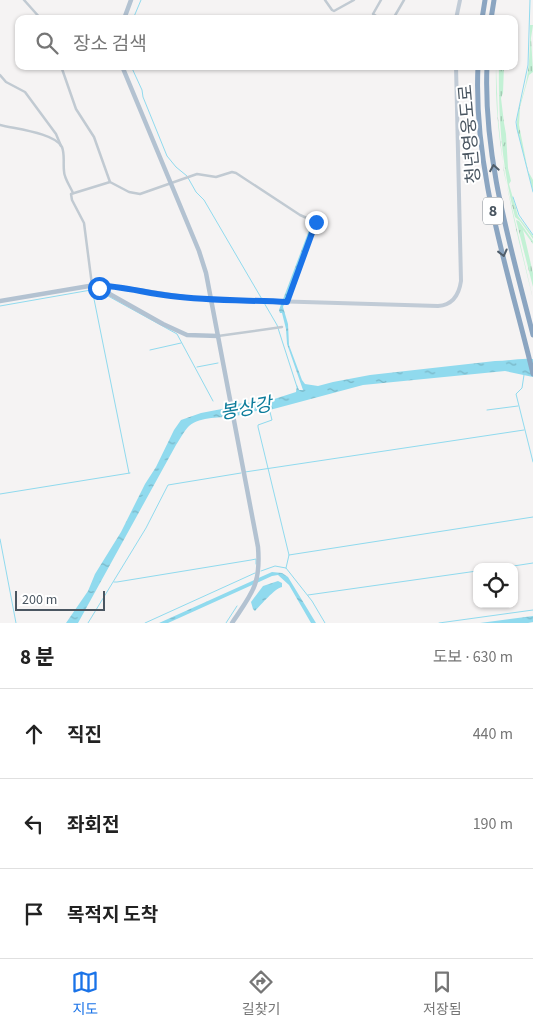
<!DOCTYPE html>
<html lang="ko">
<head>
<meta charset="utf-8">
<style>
  body { margin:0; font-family:"Source Sans 3","Noto Sans KR",sans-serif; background:#f2f2f2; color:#222 }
  .controls { position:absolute; right:15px; bottom:15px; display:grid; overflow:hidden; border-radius:10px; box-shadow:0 1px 4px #0004 }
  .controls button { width:45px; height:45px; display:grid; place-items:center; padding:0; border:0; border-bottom:1px solid #e0e0e0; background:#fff; color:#222; font:25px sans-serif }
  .scale { position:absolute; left:15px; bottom:12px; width:90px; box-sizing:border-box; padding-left:5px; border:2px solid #4a5661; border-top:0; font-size:14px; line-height:18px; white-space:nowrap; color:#4a5661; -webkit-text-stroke:4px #fff; paint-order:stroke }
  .stop { position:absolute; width:15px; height:15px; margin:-11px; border:4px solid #1a73e8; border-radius:50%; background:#fff }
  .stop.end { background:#1a73e8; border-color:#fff; box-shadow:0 1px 5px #0008 }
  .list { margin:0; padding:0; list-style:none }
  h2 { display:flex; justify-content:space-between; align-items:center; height:65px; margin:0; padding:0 20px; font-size:21px }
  h2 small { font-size:16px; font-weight:400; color:#767676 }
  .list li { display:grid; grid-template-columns:32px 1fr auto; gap:15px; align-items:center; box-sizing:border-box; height:90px; padding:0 20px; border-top:1px solid #e0e0e0 }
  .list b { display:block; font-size:19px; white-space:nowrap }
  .list em { font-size:16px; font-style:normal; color:#767676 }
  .icon { flex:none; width:28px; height:28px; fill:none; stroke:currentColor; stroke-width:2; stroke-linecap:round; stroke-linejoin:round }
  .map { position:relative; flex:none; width:533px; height:623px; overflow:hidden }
  .search { position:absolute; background:#fff; box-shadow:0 1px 4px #0004; left:15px; right:15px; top:15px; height:55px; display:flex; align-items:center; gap:12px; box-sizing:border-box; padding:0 18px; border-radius:10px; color:#767676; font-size:19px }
  .sheet { height:335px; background:#fff }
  nav { display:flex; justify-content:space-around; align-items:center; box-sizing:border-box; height:70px; border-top:1px solid #e0e0e0; background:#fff; font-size:14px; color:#767676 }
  nav a { display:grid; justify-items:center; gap:2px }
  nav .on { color:#1a73e8 }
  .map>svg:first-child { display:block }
  .grass { fill:url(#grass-tufts) }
  .water { fill:url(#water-ripples) }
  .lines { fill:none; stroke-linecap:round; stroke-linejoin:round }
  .stream { stroke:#90daee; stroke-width:1 }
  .minor { stroke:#c1cad2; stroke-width:2.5 }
  .secondary { stroke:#c1cbd6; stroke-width:4 }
  .primary { stroke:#b3c2d1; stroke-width:4.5 }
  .motorway { stroke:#8ba5c1; stroke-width:5 }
  .oneway { stroke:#505e6b }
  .route { stroke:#1a73e8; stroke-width:6 }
  .labels { text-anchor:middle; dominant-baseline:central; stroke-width:4; stroke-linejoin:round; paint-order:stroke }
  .shield { fill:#fff; stroke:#808990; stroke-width:1 }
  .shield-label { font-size:16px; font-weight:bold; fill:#4a5661 }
  .street-label { font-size:18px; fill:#4a5661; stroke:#fff }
  .water-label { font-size:19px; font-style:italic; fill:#0c7c9b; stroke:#fff }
</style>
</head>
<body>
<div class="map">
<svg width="533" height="623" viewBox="0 0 533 623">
  <defs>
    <pattern id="grass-tufts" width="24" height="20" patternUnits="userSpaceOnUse" patternTransform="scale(1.25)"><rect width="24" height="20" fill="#c3f1d5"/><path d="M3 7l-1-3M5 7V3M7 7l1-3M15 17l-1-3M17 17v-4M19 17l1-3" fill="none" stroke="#a0c6b0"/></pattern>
    <pattern id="water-ripples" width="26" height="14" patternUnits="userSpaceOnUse" patternTransform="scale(1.25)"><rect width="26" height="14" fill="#90daee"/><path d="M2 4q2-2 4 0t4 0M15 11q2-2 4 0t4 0" fill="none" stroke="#78b4c4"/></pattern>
  </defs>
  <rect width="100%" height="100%" fill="#f5f3f3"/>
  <g class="grass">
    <path d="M530,25H533L531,38L533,72L529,75L520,107L519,125L528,171L533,180V191L517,129C516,110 524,95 527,78C530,60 530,43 530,25Z"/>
    <path d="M496,66L498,118L504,173L533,299C514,221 494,148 496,66Z"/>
    <path d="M499,66H504L503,93L501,98L504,123L506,134L508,168L511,181L509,184L518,216L533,236V239L520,221L515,217C502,168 498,117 499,66Z"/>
    <polygon points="516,220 519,221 533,241 533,244 523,230 533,273 533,287"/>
  </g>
  <g class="water">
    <path d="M312,222H315L283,307L288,324L289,345L302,380L305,384L318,386L333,382L370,375L495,361C508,361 520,358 533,359V377L505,371L363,385L266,411C254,409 246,415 235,416C221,418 201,416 189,426C184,431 180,439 176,445L78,623H66L88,591L95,574L121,532L145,484L156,467L174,430L181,420L201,413L227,408L234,404L268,401L296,392L297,385L299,390H303L287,344L286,329L282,313H280L279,310Z"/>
    <polygon points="272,572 282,573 288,577 316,623 311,623 289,585 278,575 272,576 168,623 159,623"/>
    <path d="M278,581L282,583V587C274,589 262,604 255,611L253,609L251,602L263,586Z"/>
    <polygon points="533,616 533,622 528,623 480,623"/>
  </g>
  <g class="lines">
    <g class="stream">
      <polyline points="530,0 528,65 516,122 517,129 533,192"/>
      <polyline points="133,19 141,0"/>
      <polyline points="131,66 142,90 143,97 167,156 176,167 187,176 196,192 204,200 277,325 297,387"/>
      <polyline points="513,197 519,215 533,235"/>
      <polyline points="93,294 129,473"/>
      <polyline points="0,306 91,290 99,291 177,334 213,401"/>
      <polyline points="150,350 181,343"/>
      <polyline points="197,367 218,363"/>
      <polyline points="524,375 522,388 516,394 533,462"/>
      <polyline points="269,408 272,420 258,425 258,427 289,555 286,568"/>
      <polyline points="487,410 518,406"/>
      <polyline points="245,472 524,430"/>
      <polyline points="0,494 130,473"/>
      <polyline points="0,539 16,623"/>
      <polyline points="289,555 533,517"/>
      <polyline points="507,567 533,563"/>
      <polyline points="261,571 275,566 286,568 312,601 325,623"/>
      <polyline points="114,582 117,582 251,560 256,559 256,564"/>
      <polyline points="308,595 477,571"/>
      <polyline points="88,623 146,528 168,485 241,473"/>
      <polyline points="145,623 255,573"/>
      <polyline points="226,623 237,606"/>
      <polyline points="439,623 533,610"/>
    </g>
    <g class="minor">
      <polyline points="24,0 41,19"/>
      <polyline points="325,0 332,10 334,11 354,0"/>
      <polyline points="381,0 373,14 381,19"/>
      <polyline points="393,19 404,0"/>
      <polyline points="61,66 76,109 94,137 110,182 129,192 140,194 197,174 216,177 232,172 236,173 300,215 316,222 287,302"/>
      <polyline points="0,75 6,82 25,92 56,134 61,146"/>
      <path d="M0,125C15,129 55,133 62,147C65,155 63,163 64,171C64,178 70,186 73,193"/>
      <polyline points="92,285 84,223 72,200 71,194 110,182"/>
      <polyline points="218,336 282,327"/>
    </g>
    <g class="secondary">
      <polyline points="456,19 460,0"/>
      <path d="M95,285C132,287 168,296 206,299L438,306C453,305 459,295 461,281L456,66"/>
    </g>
    <g class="primary">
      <polyline points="124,19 131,0"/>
      <path d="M122,66L199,251L206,273L258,547C261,585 252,593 232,623"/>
      <polyline points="0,301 95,285 99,288 163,324 187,335 218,336"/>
    </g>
    <g class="motorway">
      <polyline points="482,19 485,0"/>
      <polyline points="491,19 494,0"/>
      <path d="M478,66C473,171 509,273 533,374"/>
      <path d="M487,66C483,158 511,247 533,335"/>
    </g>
  </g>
  <defs><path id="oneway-chevron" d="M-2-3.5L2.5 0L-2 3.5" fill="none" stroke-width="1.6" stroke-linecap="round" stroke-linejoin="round" transform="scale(1.25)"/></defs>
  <g class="oneway">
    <use href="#oneway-chevron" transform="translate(494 168) rotate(-100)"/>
    <use href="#oneway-chevron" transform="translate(503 253) rotate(76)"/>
  </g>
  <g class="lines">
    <path class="route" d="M99,288L95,285C121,286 146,293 171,296C209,301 248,300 287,302L316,222"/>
  </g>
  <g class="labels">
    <rect class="shield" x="483" y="197.5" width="20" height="27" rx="4"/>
    <g class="shield-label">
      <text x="493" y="211">8</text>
    </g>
    <g class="street-label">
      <text transform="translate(470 134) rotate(-95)">청년영웅도로</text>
    </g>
    <g class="water-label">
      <text transform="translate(246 409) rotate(-10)">봉상강</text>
    </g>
  </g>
</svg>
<div class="controls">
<button><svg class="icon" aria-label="locate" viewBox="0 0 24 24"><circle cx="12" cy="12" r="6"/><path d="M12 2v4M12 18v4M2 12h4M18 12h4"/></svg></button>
</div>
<div class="scale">200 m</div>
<div class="stop" style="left:99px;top:288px"></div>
<div class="stop end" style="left:316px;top:222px"></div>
<div class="search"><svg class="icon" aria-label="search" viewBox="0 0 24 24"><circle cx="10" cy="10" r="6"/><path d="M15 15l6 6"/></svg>장소 검색</div>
</div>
<section class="sheet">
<h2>8 분<small>도보 · 630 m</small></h2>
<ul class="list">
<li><svg class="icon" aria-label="ahead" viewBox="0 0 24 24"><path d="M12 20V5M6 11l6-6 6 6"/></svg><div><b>직진</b></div><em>440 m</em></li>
<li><svg class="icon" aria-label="left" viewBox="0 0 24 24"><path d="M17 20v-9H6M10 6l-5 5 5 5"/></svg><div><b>좌회전</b></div><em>190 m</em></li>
<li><svg class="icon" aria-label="arrive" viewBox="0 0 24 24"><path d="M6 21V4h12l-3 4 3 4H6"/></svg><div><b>목적지 도착</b></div></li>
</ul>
</section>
<nav>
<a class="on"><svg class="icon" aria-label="map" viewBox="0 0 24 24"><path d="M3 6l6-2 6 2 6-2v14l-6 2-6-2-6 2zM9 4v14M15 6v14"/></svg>지도</a>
<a><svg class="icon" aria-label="directions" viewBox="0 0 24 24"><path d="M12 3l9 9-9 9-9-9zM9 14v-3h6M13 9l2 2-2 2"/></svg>길찾기</a>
<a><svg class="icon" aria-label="saved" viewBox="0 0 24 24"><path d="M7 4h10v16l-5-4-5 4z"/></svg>저장됨</a>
</nav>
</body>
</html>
